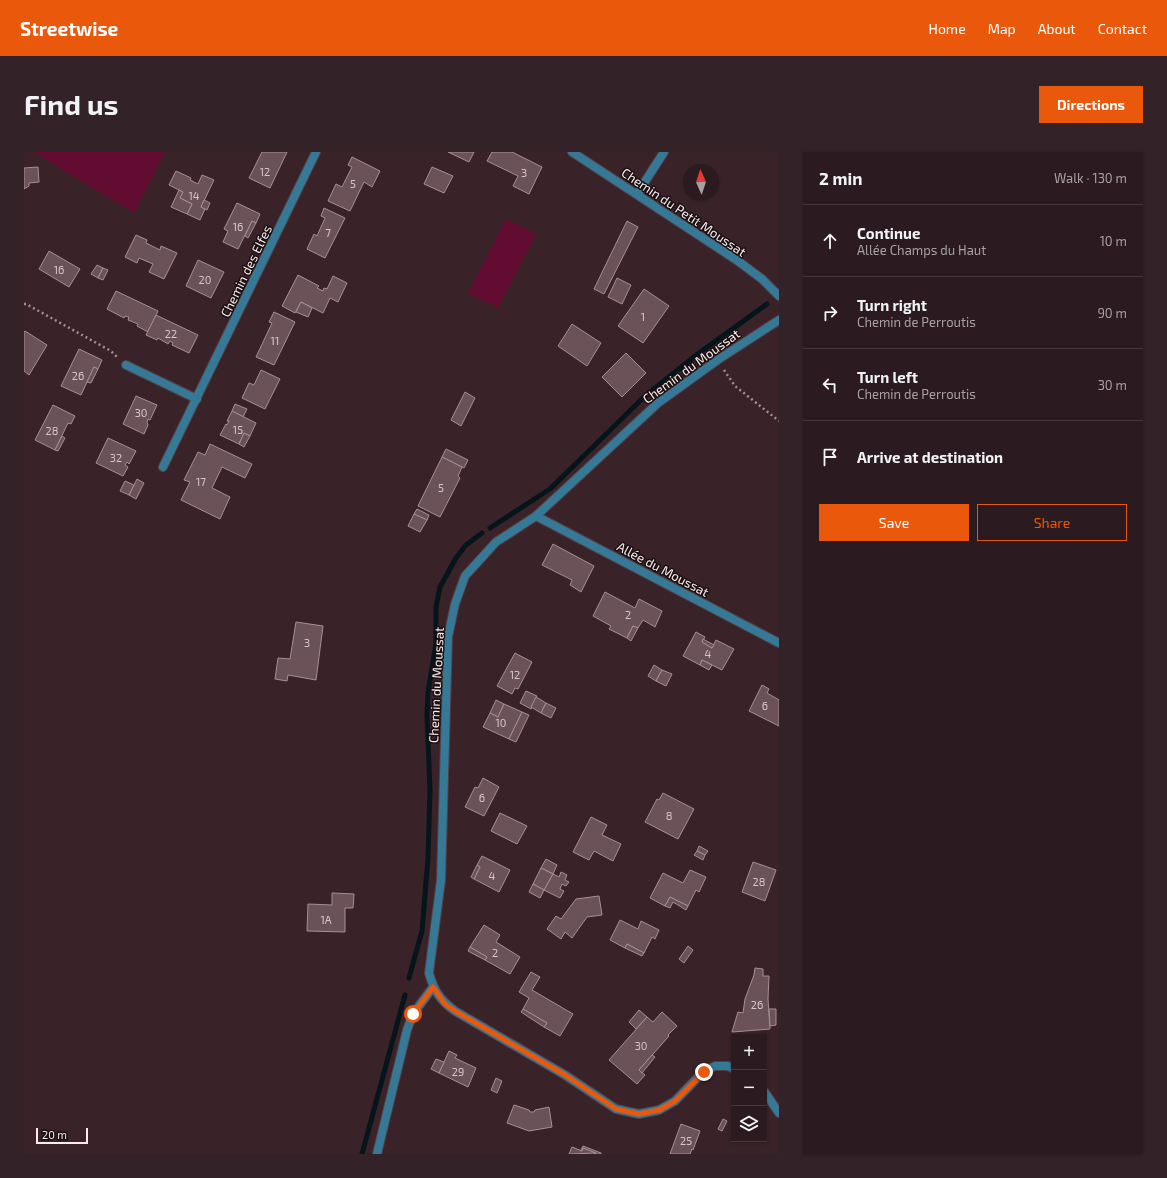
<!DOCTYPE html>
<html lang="en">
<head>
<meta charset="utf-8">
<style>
  body { margin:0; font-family:"Exo 2",sans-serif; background:#332328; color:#f1f3f6 }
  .controls { position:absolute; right:12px; bottom:12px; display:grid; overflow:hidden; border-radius:0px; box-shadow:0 1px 3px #0004 }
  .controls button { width:36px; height:36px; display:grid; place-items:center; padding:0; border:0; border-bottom:1px solid #47383d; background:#2b1a1f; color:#f1f3f6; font:20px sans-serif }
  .compass { position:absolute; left:659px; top:12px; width:36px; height:36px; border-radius:50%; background:#2b1a1f; box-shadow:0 1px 3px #0004; rotate:357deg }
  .scale { position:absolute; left:12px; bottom:10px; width:52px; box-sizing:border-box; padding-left:4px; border:2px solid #fbecef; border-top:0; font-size:11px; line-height:14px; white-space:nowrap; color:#fbecef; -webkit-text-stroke:3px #1a1012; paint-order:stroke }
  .stop { position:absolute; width:12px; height:12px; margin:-9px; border:3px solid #ea580c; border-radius:50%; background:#fff }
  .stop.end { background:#ea580c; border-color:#fff; box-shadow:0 1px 4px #0008 }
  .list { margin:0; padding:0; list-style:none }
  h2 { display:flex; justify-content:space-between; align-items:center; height:52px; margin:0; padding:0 16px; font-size:17px }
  h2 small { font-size:13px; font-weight:400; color:#a6a1a4 }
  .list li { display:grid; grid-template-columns:26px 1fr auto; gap:12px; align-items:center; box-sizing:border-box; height:72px; padding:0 16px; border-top:1px solid #47383d }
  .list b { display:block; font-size:15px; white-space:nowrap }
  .list p { margin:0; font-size:13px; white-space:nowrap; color:#a6a1a4 }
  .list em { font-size:13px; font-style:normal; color:#a6a1a4 }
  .actions { display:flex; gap:8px; padding:12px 16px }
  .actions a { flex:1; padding:9px 0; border:1px solid #ea580c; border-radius:0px; text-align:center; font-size:14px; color:#ea580c }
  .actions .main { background:#ea580c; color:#fff }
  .icon { flex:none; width:22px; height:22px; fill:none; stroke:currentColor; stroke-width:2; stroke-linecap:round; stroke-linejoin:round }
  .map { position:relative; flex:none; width:755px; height:1002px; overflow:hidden; border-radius:0px }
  header { display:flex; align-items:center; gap:24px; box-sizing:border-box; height:56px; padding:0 20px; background:#ea580c; color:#fff }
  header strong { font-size:19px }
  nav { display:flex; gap:22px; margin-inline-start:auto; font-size:14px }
  .intro { display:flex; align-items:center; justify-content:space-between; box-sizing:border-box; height:96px; padding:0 24px }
  h1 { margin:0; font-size:28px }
  .button { padding:10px 18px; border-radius:0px; background:#ea580c; color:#fff; font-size:14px; font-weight:700 }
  main { display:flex; gap:24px; padding:0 24px }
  aside { flex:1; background:#2b1a1f; border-radius:0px; box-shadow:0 1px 3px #0004 }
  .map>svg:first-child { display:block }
  .grass { fill:#630c32 }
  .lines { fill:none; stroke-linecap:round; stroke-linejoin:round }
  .stream { stroke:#06141b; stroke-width:5 }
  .building { fill:#6b5259; stroke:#a98e95 }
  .lane-casing { stroke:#543f45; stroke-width:10 }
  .street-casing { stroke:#543f45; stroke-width:10 }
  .path { stroke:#a29095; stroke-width:2.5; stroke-dasharray:2 3; stroke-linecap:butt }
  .lane { stroke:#367997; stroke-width:8 }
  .street { stroke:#367997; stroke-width:8 }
  .route { stroke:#ea580c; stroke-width:5 }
  .labels { text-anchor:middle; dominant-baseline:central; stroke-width:3; stroke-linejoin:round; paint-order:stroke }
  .number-label { font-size:11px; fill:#d7c6ca }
  .street-label { font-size:13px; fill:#fbecef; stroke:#1a1012 }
</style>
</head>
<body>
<header>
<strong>Streetwise</strong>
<nav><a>Home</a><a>Map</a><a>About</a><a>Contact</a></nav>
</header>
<div class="intro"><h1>Find us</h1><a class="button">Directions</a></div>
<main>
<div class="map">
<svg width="755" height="1002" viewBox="0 0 755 1002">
  <rect width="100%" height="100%" fill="#392329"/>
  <g class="grass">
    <polygon points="9,0 141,0 110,61"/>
    <polygon points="482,67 512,82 474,156 444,141"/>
  </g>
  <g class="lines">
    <g class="stream">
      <polyline points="466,376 526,337 621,244 675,201 743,152"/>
      <polyline points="385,826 398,779 404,706 406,638 403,564 404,540 412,492 412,455 416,435 432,406 442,393 458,381"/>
      <polyline points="338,1002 381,843"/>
    </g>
  </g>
  <g class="building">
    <polygon points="238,0 263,0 246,36 225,26"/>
    <polygon points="424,0 450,0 445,10"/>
    <polygon points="468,0 488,0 518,15 505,42 489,34 494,24 463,9"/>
    <polygon points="328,5 356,19 348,35 340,30 326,59 304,49 312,32 318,35 328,15 324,13"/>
    <polygon points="14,15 15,30 5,31 5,34 0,37 0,16"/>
    <polygon points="408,15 429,24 420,41 400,32"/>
    <polygon points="152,19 167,26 166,28 174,32 178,23 190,28 177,55 181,57 176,68 163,62 168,52 156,46 159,40 145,33"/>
    <polygon points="155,38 159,40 156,46 168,52 163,62 147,55"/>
    <polygon points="180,48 186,51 183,58 177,55"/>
    <polygon points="213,51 236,62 232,71 228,69 214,97 199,90 204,79 200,77"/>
    <polygon points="300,56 321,66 301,106 283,97 290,82 293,84 301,66 297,64"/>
    <polygon points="228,69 232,71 224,86 221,84"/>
    <polygon points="603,69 614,75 580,142 570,137"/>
    <polygon points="112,83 123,88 122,91 136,98 137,94 153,101 140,127 125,120 129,112 115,106 113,111 101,105"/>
    <polygon points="25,99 56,117 45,135 15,117"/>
    <polygon points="174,108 200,120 187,146 162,134"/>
    <polygon points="73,113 79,116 74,126 67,122"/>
    <polygon points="79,116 84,118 79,128 74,126"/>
    <polygon points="274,123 295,134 293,136 299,139 300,136 303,137 309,124 323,131 314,150 306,146 299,161 277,150 271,161 258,154"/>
    <polygon points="593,126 607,133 598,152 584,145"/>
    <polygon points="620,137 645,154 619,191 594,174"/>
    <polygon points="92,139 134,159 124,180 113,174 114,172 104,168 105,165 101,164 100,166 83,157"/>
    <polygon points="277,150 288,156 284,165 272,160"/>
    <polygon points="250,160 271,170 250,213 232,205 248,171 245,170"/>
    <polygon points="132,163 174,183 165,201 148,193 149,191 146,189 144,192 134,186 133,188 122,183"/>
    <polygon points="548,172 577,191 563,214 534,194"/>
    <polygon points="1,179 23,193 5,223 0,219 0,180"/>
    <polygon points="55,197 78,208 74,217 70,215 57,243 37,234"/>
    <polygon points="602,201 622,221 598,245 578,225"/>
    <polygon points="70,215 74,217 67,231 63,230"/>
    <polygon points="237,218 256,227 241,257 218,246 225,231 230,233"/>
    <polygon points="441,240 451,246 437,274 427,268"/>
    <polygon points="112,244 133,253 126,268 124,267 123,270 124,273 120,282 99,272"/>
    <polygon points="211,252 223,257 219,265 208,259"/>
    <polygon points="29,253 51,264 47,272 44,271 31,298 11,288"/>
    <polygon points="208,259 232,271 226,284 220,281 215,292 196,283 202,272 203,273 205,269 203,269"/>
    <polygon points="220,281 226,284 220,295 215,292"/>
    <polygon points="38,284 41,286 34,299 31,298"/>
    <polygon points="84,286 112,299 105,312 103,310 101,313 104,315 99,324 72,311"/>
    <polygon points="186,292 228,312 221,326 198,315 188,336 206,345 196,367 157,348 166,330 160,328 174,300 181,303"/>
    <polygon points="422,297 444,308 440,316 418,305"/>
    <polygon points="418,305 438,315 434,324 436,326 416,365 394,354"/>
    <polygon points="113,327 120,331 112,347 105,343"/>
    <polygon points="101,329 110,333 105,343 96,339"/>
    <polygon points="393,357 405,363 403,368 390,362"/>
    <polygon points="390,362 403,368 396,380 384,374"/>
    <polygon points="529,392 570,414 557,440 546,433 548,428 518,413"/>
    <polygon points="581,440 611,456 615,447 638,459 631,475 619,468 614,476 609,474 603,486 585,477 587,474 569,464"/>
    <polygon points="272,470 299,474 292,528 264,523 263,529 251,527 254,506 266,507"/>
    <polygon points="609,474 614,476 607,489 603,486"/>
    <polygon points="672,480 681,485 678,490 688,496 692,488 710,497 698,518 678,508 676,513 659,504"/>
    <polygon points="679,487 690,493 688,496 678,490"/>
    <polygon points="491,501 508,510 494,537 491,536 488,542 473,534"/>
    <polygon points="678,508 688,513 685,518 676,513"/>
    <polygon points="630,513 638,518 632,529 624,524"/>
    <polygon points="638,518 648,522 642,534 632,529"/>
    <polygon points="738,533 745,537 743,541 755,548 755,574 725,559"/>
    <polygon points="502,539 513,544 507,557 496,551"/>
    <polygon points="512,545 522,551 517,561 507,555"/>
    <polygon points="472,548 480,552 474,565 466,561"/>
    <polygon points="522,551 532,556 527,566 517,561"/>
    <polygon points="480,552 498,560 485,587 459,575 466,561 474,565"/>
    <polygon points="498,560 505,563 492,590 485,587"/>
    <polygon points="459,626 475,635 460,664 441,655 451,635 454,636"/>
    <polygon points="639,641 670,657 654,687 621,670 633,647 635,648"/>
    <polygon points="476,661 503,674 493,692 467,679"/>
    <polygon points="567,665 583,673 578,683 597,692 589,709 570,699 565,708 549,700"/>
    <polygon points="675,694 684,699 681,703 673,699"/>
    <polygon points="673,699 681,703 679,708 670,703"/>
    <polygon points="458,704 486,718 475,740 450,727 456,715 453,713"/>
    <polygon points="522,707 533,713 529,722 517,716"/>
    <polygon points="729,710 752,718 741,749 718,740"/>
    <polygon points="453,713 456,715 450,727 447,725"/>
    <polygon points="517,716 529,722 520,738 509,732"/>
    <polygon points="666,718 682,725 675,740 672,738 664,754 646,745 641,754 626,746 639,721 659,731"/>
    <polygon points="537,720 543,723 541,728 545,730 542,734 538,732 536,737 540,739 536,746 520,738 529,722 535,725"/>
    <polygon points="509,732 520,738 516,746 505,740"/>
    <polygon points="308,741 330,742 329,756 321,756 321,780 283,779 284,752 308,753"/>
    <polygon points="575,744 578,763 563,765 548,786 541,780 537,787 523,777 532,764 537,767 552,747"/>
    <polygon points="646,745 664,754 662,758 649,750 646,756 641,754"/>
    <polygon points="596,768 614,777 617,769 635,778 631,787 628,785 620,801 603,792 601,796 586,788"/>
    <polygon points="460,773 476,783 472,790 496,805 486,822 461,808 463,805 446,795"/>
    <polygon points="603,792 620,801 618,804 601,796"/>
    <polygon points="664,794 669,798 660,811 655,807"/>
    <polygon points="446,795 463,805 461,808 444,799"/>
    <polygon points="731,816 739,817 739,824 745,824 744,847 746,877 708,880 714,860 719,861 721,847 730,823"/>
    <polygon points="507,820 516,825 508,838 549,862 536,884 520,875 523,871 499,857 505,846 495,840"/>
    <polygon points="499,857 523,871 520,875 497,860"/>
    <polygon points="745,857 752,857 752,873 746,874"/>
    <polygon points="615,858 623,865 612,877 605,870"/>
    <polygon points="638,860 653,874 644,883 645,884 615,918 621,923 613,932 585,908 623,865 629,870"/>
    <polygon points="425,899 433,903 431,906 452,916 444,935 415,921"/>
    <polygon points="628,903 631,905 618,921 615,918"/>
    <polygon points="412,907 420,910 415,921 407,917"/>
    <polygon points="472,926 478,929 473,941 467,938"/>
    <polygon points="490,953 505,958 506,960 510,960 511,958 525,955 528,975 505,979 483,971"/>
    <polygon points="699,967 703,969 698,979 694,977"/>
    <polygon points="657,972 676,979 669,998 668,997 666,1002 646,1002"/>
    <polygon points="559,994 577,1001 577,1002 572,1002 559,996 558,999 557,998"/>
    <polygon points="548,995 558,999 559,996 572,1001 545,1002"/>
  </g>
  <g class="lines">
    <defs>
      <polyline id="lane" points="353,1002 383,878 389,862 409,835"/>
      <g id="street">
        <polyline points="548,0 714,109 738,127 755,144"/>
        <polyline points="613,42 640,0"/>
        <polyline points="102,213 173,247"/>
        <polyline points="139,315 292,0"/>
        <polyline points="512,364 755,491"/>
        <path d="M710,917L704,914H691L679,920L651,949L635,958L615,962L592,957L541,923L431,859C416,848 410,839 405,821L417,728L424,485L431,452L441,424L472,390L512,364L634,251L695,207L755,168"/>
        <polyline points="740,939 755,961"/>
      </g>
    </defs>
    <use href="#lane" class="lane-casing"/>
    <use href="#street" class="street-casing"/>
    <g class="path">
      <polyline points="0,152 2,152 87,199 93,205"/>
      <polyline points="700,218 711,234 755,269"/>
    </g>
    <use href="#lane" class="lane"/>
    <use href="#street" class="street"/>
  </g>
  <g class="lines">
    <polyline class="route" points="389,862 409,835 421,852 431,859 541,923 592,957 615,962 635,958 651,949 680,920"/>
  </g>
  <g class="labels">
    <g class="number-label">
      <text x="241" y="19">12</text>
      <text x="500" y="20">3</text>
      <text x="329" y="31">5</text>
      <text x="170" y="43">14</text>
      <text x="214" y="74">16</text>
      <text x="304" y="80">7</text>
      <text x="35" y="117">16</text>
      <text x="181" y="127">20</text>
      <text x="619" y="164">1</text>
      <text x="147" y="181">22</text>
      <text x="251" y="188">11</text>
      <text x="54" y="223">26</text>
      <text x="117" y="260">30</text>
      <text x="214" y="277">15</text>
      <text x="28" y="278">28</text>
      <text x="92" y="305">32</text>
      <text x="177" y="329">17</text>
      <text x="417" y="335">5</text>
      <text x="604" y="462">2</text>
      <text x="283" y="490">3</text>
      <text x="684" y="501">4</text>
      <text x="491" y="522">12</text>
      <text x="741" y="553">6</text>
      <text x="477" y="570">10</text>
      <text x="458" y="645">6</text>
      <text x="645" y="663">8</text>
      <text x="468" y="723">4</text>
      <text x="735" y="729">28</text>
      <text x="302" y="767">1A</text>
      <text x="471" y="800">2</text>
      <text x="733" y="852">26</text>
      <text x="617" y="893">30</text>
      <text x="434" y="919">29</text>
      <text x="662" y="988">25</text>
    </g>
    <g class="street-label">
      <text transform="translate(660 60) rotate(34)">Chemin du Petit Moussat</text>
      <text transform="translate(222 119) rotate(-64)">Chemin des Elfes</text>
      <text transform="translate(667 214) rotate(-36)">Chemin du Moussat</text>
      <text transform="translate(639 417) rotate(28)">Allée du Moussat</text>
      <text transform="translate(412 533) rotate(-87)">Chemin du Moussat</text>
    </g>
  </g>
</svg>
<div class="controls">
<button>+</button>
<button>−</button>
<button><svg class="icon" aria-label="layers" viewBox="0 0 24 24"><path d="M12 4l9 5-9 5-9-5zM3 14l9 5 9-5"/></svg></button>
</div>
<svg class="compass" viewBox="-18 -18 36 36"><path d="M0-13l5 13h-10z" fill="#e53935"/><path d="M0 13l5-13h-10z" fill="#a6a1a4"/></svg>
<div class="scale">20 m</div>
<div class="stop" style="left:389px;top:862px"></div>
<div class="stop end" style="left:680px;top:920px"></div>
</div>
<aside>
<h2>2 min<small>Walk · 130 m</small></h2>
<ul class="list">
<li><svg class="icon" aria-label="ahead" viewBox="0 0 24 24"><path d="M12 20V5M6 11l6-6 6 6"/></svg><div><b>Continue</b><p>Allée Champs du Haut</p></div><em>10 m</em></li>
<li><svg class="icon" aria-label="right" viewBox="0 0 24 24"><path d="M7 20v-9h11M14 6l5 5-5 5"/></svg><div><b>Turn right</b><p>Chemin de Perroutis</p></div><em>90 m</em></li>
<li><svg class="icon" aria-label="left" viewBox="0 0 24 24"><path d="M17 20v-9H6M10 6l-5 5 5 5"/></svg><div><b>Turn left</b><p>Chemin de Perroutis</p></div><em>30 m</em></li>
<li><svg class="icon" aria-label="arrive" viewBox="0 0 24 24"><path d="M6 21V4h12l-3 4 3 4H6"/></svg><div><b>Arrive at destination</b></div></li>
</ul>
<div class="actions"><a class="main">Save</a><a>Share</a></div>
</aside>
</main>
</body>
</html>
